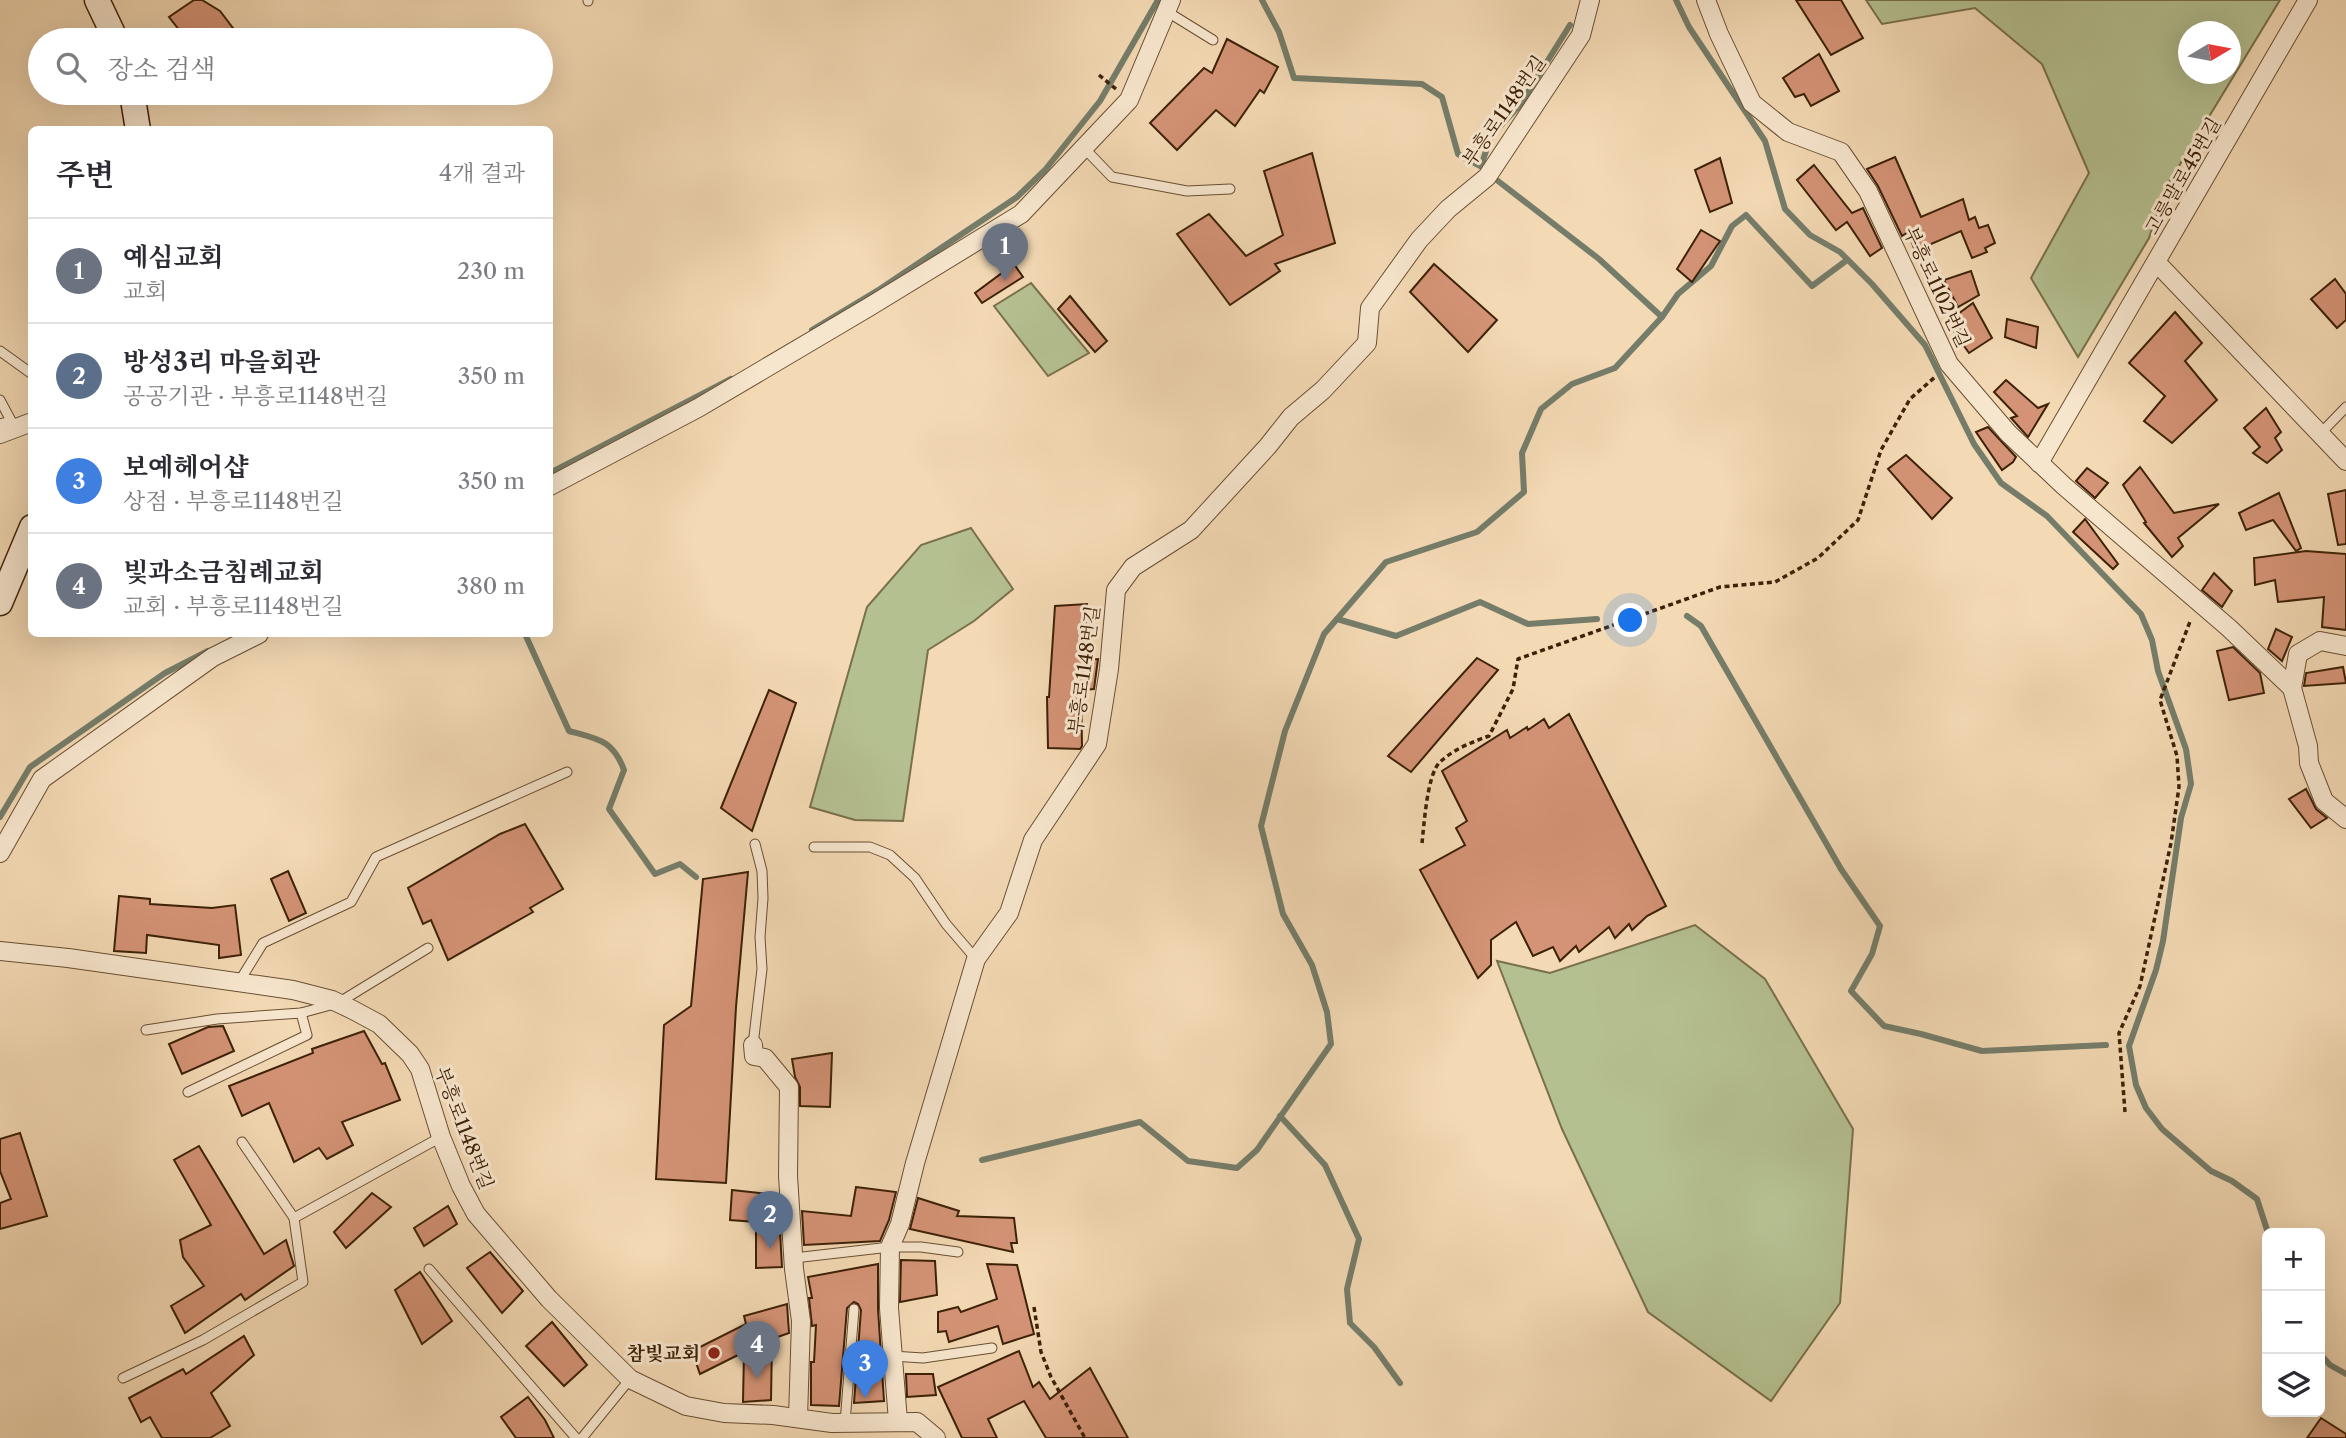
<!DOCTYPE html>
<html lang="ko">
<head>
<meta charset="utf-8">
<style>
  body { margin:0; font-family:"Libre Caslon Text","Noto Serif KR",serif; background:#f7f7f7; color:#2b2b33 }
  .controls { position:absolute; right:21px; bottom:21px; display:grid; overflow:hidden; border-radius:10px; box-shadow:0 7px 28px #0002 }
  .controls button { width:63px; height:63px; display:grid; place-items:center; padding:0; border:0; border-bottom:2px solid #e1e1e2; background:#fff; color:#2b2b33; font:35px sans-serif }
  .compass { position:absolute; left:2178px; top:21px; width:63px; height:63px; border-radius:50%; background:#fff; box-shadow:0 7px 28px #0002; rotate:80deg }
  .you { position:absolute; left:1631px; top:621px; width:24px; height:24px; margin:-18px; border:5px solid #fff; border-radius:50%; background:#1a73e8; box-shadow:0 0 0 10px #1a73e833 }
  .badge { display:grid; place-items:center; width:46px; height:46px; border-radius:50%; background:#1a73e8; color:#fff; font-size:23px; font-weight:700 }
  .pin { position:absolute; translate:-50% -58px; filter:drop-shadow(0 2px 4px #0008) }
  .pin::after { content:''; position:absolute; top:37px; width:24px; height:21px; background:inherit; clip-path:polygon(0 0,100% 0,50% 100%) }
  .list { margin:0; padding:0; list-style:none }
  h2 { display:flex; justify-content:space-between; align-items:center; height:91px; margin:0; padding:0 28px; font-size:30px }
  h2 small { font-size:23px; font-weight:400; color:#7c7c81 }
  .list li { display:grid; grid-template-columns:46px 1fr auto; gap:21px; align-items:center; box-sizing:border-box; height:105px; padding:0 28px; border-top:2px solid #e1e1e2 }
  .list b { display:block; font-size:26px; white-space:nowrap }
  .list p { margin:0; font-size:23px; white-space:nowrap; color:#7c7c81 }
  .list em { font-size:23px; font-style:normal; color:#7c7c81 }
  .icon { flex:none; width:38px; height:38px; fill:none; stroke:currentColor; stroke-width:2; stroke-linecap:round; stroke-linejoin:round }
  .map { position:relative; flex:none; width:2346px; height:1438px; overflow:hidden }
  .search { position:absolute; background:#fff; box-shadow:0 7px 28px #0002; left:28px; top:28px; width:525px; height:77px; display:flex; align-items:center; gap:18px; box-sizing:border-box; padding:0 24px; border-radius:38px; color:#7c7c81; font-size:26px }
  .panel { position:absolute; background:#fff; box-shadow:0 7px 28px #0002; left:28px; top:126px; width:525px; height:511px; border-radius:10px }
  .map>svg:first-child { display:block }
  .green { fill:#b5c091; stroke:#79704c; stroke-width:2; fill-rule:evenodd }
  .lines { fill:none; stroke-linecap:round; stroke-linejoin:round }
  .stream { stroke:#757d6a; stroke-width:6 }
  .building { fill:#d49376; stroke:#3d2107; stroke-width:2 }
  .service-casing { stroke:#6a4f32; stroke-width:11 }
  .minor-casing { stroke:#6a4f32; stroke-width:20 }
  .secondary-casing { stroke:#3d2107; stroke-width:27 }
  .path { stroke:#3d2107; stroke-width:3.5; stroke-dasharray:5 3.5; stroke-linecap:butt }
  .service { stroke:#f7e6ce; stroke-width:9 }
  .minor { stroke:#f7e6ce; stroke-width:18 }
  .secondary { stroke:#f7e6ce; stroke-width:24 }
  .poi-dot { fill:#8f2418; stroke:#f7e6ce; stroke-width:2.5 }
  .labels { text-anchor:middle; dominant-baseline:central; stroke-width:6; stroke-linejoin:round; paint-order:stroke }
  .street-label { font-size:19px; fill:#3d2107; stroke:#f7e6ce }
  .poi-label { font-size:19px; font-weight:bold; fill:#3d2107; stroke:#f7e6ce; text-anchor:end }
</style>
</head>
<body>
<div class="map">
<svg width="2346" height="1438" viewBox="0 0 2346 1438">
  <rect width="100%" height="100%" fill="#f3d9b4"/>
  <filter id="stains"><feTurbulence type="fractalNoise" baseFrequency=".00286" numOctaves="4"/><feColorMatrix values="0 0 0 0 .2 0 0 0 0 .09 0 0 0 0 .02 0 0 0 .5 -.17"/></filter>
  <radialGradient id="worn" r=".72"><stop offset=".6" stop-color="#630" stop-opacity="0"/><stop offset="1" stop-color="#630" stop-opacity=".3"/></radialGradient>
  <g class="green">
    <path d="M1866,0H2280L2165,189L2149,238L2078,357L2031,278L2089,173L2042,64L1975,8L1882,24ZM2188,32H2230V74H2188Z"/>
    <polygon points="1031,283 1089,353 1048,376 994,306"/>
    <polygon points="971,528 1013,589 974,621 928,650 903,821 855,820 810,807 867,607 921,545"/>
    <polygon points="1695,925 1765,979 1853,1129 1840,1303 1771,1401 1648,1312 1562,1129 1497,961 1550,973"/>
  </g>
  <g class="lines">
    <g class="stream">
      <polyline points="1262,0 1279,32 1294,78 1422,84 1442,97 1458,154 1484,168"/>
      <polyline points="1676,0 1689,27 1765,141 1785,209 1810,235 1840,252 1872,284 1925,345 1974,444 2001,483 2047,516 2141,614 2152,640 2158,671 2186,749 2191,784 2181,818 2163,941 2156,970 2129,1046 2136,1085 2146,1108 2162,1129 2211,1171 2232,1181 2257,1199 2268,1233"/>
      <polyline points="1481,166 1491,136 1520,105 1570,25"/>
      <polyline points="1498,181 1599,259 1662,317"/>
      <polyline points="812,330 880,289 1017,197 1045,170 1100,101 1158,0"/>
      <polyline points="550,473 731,379"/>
      <polyline points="1687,616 1701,626 1841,869 1880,926 1872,954 1851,991 1884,1026 1921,1034 1982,1051 2106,1045"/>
      <polyline points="1337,619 1396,636 1480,602 1528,624 1597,619"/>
      <path d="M525,634L569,731C598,739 613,740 624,770L609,809L655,874L680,864L696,877"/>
      <polyline points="0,817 30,767 165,673 208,651"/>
      <polyline points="1280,1116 1325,1165 1359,1239 1347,1289 1350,1323 1374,1347 1400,1383"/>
      <polyline points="982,1160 1140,1122 1188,1161 1237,1168 1257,1150 1331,1044 1327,1012 1312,965 1283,914 1261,826 1285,731 1324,634 1386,562 1477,532 1524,492 1522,453 1541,409 1572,384 1615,368 1662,317 1678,294 1711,266 1732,226 1746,215 1812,286 1847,260"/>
      <polyline points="2320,1354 2330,1365 2346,1374"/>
    </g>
  </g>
  <g class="building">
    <polygon points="194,0 202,0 220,11 242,40 187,40 169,17"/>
    <polygon points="1796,0 1841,0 1863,38 1831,55"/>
    <polygon points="1227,39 1278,67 1264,93 1260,90 1235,126 1216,110 1177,150 1150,123 1204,68 1212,73"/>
    <polygon points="1819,54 1839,91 1811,106 1804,94 1795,97 1783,78"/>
    <polygon points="1312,153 1335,243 1275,264 1280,271 1230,305 1177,234 1209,214 1246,256 1283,235 1264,171"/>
    <polygon points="1895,157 1921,217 1963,199 1969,220 1975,217 1979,228 1988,225 1995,243 1985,248 1987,252 1972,258 1961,231 1915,251 1908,232 1902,236 1878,186 1867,169"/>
    <polygon points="1720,158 1732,203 1710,212 1695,170"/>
    <polygon points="1814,165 1852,213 1863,208 1882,248 1870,256 1847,222 1836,230 1797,180"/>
    <polygon points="1701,230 1720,241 1692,282 1677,269"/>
    <polygon points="1014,264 1023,277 982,303 975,293"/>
    <polygon points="1434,264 1497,320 1468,352 1410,292"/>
    <polygon points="1971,271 1979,295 1958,307 1944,280"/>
    <polygon points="2335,279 2346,294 2346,320 2337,328 2311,299"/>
    <polygon points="1070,296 1107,341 1095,352 1058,309"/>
    <polygon points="1973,303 1992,338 1969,353 1947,322"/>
    <polygon points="2175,312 2202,343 2185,361 2217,400 2172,443 2144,421 2165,396 2129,363"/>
    <polygon points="2007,319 2038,327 2036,348 2005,337"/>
    <polygon points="2006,380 2038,408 2048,404 2028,437 2011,418 2017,416 1994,392"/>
    <polygon points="2266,408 2281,432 2275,438 2282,450 2267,463 2253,453 2260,447 2244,428"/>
    <polygon points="1988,427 2016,457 2013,462 2002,470 1976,432"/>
    <polygon points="1906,455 1952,498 1932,519 1888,469"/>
    <polygon points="2140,467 2174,513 2219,504 2178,538 2183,546 2172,557 2144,523 2146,522 2123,485"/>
    <polygon points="2087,468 2108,483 2095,498 2076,481"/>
    <polygon points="2346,490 2346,544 2338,545 2328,494"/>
    <polygon points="2279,493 2301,548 2296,551 2273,520 2246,530 2239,513"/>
    <polygon points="2085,519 2118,564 2113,569 2073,532"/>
    <polygon points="2306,551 2346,554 2346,630 2322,627 2324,597 2278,602 2275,580 2255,585 2254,558"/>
    <polygon points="2214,573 2232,591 2222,607 2202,590"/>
    <polygon points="1087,604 1083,660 1098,659 1094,689 1081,690 1082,746 1080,749 1048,748 1047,697 1049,697 1055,606"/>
    <polygon points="2276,629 2292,637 2282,661 2268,649"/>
    <polygon points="2233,647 2260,673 2264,693 2229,700 2217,651"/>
    <polygon points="1477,658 1498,670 1411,772 1388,756"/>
    <polygon points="2343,667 2346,683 2304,686 2306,673"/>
    <polygon points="769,690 796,703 752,831 721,808"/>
    <polygon points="1569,714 1666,906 1647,916 1632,930 1629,924 1615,938 1609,927 1579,952 1576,946 1560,961 1553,947 1533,956 1516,922 1491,940 1491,965 1478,978 1420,870 1465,845 1456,828 1467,821 1442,771 1507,730 1510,738 1527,727 1528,730 1544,719 1549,728"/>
    <polygon points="2306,789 2316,809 2327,818 2311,828 2289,799"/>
    <polygon points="525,824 563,889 530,908 533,912 448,960 431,920 423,924 408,888 500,834"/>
    <polygon points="288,871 306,913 289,921 271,879"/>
    <polygon points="748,872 736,1007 726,1183 656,1179 664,1025 691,1006 703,879"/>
    <polygon points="119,896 150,899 150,904 212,908 235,905 241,955 219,958 219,945 147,935 146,953 114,951"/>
    <polygon points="223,1026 234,1051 182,1074 169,1044 208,1027"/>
    <polygon points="364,1031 382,1064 385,1063 400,1100 342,1122 353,1145 327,1159 319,1148 294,1162 269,1103 242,1116 229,1086 313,1053 312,1049"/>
    <polygon points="832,1053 830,1107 800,1106 800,1087 795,1077 792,1059"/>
    <polygon points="20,1133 47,1216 0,1229 0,1203 11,1199 0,1171 0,1139"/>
    <polygon points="199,1146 264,1254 286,1240 294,1266 245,1300 241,1294 185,1333 171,1306 204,1286 183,1257 180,1240 211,1225 174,1160"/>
    <polygon points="856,1187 896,1192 889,1220 880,1241 804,1245 802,1211 851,1216"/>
    <polygon points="732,1190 778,1195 782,1267 756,1268 756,1222 730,1220"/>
    <polygon points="372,1193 391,1207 346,1248 334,1232"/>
    <polygon points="918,1198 959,1211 957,1216 1014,1218 1017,1243 1011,1243 1013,1252 910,1229"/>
    <polygon points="448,1206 457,1224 424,1246 414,1228"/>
    <polygon points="490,1252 523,1291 502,1313 467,1268"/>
    <polygon points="901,1260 935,1261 937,1295 900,1302"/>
    <polygon points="878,1264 878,1309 884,1401 854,1403 861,1310 858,1304 854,1302 847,1308 839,1406 811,1405 811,1362 814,1362 816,1325 812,1326 809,1298 812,1298 808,1277"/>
    <polygon points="987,1264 1017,1265 1034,1334 1003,1344 998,1326 949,1342 946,1331 938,1332 938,1312 958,1307 961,1312 997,1299"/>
    <polygon points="420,1272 452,1321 422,1344 395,1290"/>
    <polygon points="787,1304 789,1333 772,1339 771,1400 743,1402 744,1352 700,1374 692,1351 746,1324 744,1316"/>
    <polygon points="552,1322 587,1365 564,1386 526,1346"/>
    <polygon points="244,1336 254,1355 211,1393 230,1426 210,1438 162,1438 150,1417 141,1422 129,1398 183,1369 186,1374"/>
    <polygon points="1019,1351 1033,1387 1039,1382 1050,1399 1090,1368 1128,1438 1046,1438 1024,1401 988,1419 997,1438 962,1438 938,1387"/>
    <polygon points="906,1374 933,1374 936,1395 907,1397"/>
    <polygon points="528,1397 545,1420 554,1438 516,1438 501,1417"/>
    <polygon points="2321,1418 2346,1434 2346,1438 2307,1438"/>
  </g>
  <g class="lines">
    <defs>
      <g id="service">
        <polyline points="588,0 588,1"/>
        <polyline points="1166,11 1213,40"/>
        <polyline points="1084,148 1112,177 1187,191 1230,189"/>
        <polyline points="0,351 32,374"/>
        <polyline points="0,400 15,428"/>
        <polyline points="0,424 11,421"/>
        <polyline points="2320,434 2346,407"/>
        <polyline points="814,847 870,847 890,855 915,878 946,924 976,959"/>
        <polyline points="239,982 263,943 351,902 376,857 567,772"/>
        <polyline points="146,1030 217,1019 301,1013 338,1003 428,948"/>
        <polyline points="753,1045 762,969 760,937 763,898 762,871 755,844"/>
        <polyline points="188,1092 307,1035 301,1013"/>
        <polyline points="294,1218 441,1137"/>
        <polyline points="794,1258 890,1247 921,1247 958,1252"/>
        <polyline points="429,1269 576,1438"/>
        <polyline points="892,1356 923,1358 992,1348"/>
        <polyline points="123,1378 203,1340 303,1282 294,1218 242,1142"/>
        <polyline points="845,1423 854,1309"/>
        <polyline points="582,1438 630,1379"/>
      </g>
      <g id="minor">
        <polyline points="1706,0 1719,34 1752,103 1788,132 1841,152 1868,191 1949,364 2008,433 2064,486 2229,628 2292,688 2308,746 2309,763 2324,801 2346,819"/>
        <polyline points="2157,263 2346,461"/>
        <polyline points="0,434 32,422"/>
        <polyline points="2039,463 2308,0"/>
        <polyline points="550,486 698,408 869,307 1021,214 1129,100 1171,0"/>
        <polyline points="2292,688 2298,654 2320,641 2346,646"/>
        <polyline points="0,853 42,779 213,657 259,634"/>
        <polyline points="0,951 68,958 293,990 332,1000 353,1010 379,1024 410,1054 420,1069 441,1137 461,1186 476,1214 549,1299 630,1379 686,1406 724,1413 773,1415 832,1423 917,1422 936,1438"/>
        <polyline points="753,1045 754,1056 765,1058 789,1087 788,1176 794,1269 801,1321 798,1418"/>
        <polyline points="898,1421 889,1308 890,1247 900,1224 915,1163 976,959 1009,913 1033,840 1097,744 1109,669 1116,590 1133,567 1191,530 1268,446 1291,417 1323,390 1367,343 1370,308 1419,240 1448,209 1487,177 1581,35 1590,0"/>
      </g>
      <g id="secondary">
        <polyline points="97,0 116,40"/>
        <polyline points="132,93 138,130"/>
        <polyline points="0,603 32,527"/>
      </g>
    </defs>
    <use href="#service" class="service-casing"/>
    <use href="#minor" class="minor-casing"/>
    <use href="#secondary" class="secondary-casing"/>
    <g class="path">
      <polyline points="1099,75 1116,89"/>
      <path d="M1422,843C1424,826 1427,774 1440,762C1454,749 1472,742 1489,736L1513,689L1518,659L1720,587L1775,582L1818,558L1858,520L1881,450L1910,399L1935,377"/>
      <polyline points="2125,1112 2119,1033 2140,986 2171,843 2179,787 2177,756 2160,700 2191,619"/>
      <polyline points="1034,1307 1041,1352 1051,1377 1085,1438"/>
    </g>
    <use href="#service" class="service"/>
    <use href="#minor" class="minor"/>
    <use href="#secondary" class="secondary"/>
  </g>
  <circle class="poi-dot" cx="714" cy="1353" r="7"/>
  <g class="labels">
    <g class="street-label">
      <text transform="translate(1504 111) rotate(-55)">부흥로1148번길</text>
      <text transform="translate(2183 176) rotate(-60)">고릉말로45번길</text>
      <text transform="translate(1937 287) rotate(65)">부흥로1102번길</text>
      <text transform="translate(1084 670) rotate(-82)">부흥로1148번길</text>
      <text transform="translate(464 1128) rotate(69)">부흥로1148번길</text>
    </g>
    <g class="poi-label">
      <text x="700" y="1353">참빛교회</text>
    </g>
  </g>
  <rect width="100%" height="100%" filter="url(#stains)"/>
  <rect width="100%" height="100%" fill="url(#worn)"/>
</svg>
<div class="controls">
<button>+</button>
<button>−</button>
<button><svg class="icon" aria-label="layers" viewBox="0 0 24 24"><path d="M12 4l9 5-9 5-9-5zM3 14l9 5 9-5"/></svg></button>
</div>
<svg class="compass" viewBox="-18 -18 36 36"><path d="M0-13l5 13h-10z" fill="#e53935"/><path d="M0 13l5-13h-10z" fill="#7c7c81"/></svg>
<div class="you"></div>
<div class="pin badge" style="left:1005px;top:281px;background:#6b7280">1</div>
<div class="pin badge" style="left:770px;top:1249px;background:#5c6f8a">2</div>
<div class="pin badge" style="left:865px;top:1398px;background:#3f7fe0">3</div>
<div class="pin badge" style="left:757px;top:1379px;background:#6b7280">4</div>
<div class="search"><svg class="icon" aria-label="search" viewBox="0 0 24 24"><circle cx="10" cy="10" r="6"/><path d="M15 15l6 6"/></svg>장소 검색</div>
<section class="panel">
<h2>주변<small>4개 결과</small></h2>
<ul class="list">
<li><span class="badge" style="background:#6b7280">1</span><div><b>예심교회</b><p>교회</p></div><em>230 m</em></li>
<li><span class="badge" style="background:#5c6f8a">2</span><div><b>방성3리 마을회관</b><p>공공기관 · 부흥로1148번길</p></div><em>350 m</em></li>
<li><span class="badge" style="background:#3f7fe0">3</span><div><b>보예헤어샵</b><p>상점 · 부흥로1148번길</p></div><em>350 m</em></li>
<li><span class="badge" style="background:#6b7280">4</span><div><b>빛과소금침례교회</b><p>교회 · 부흥로1148번길</p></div><em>380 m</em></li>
</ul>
</section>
</div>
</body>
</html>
